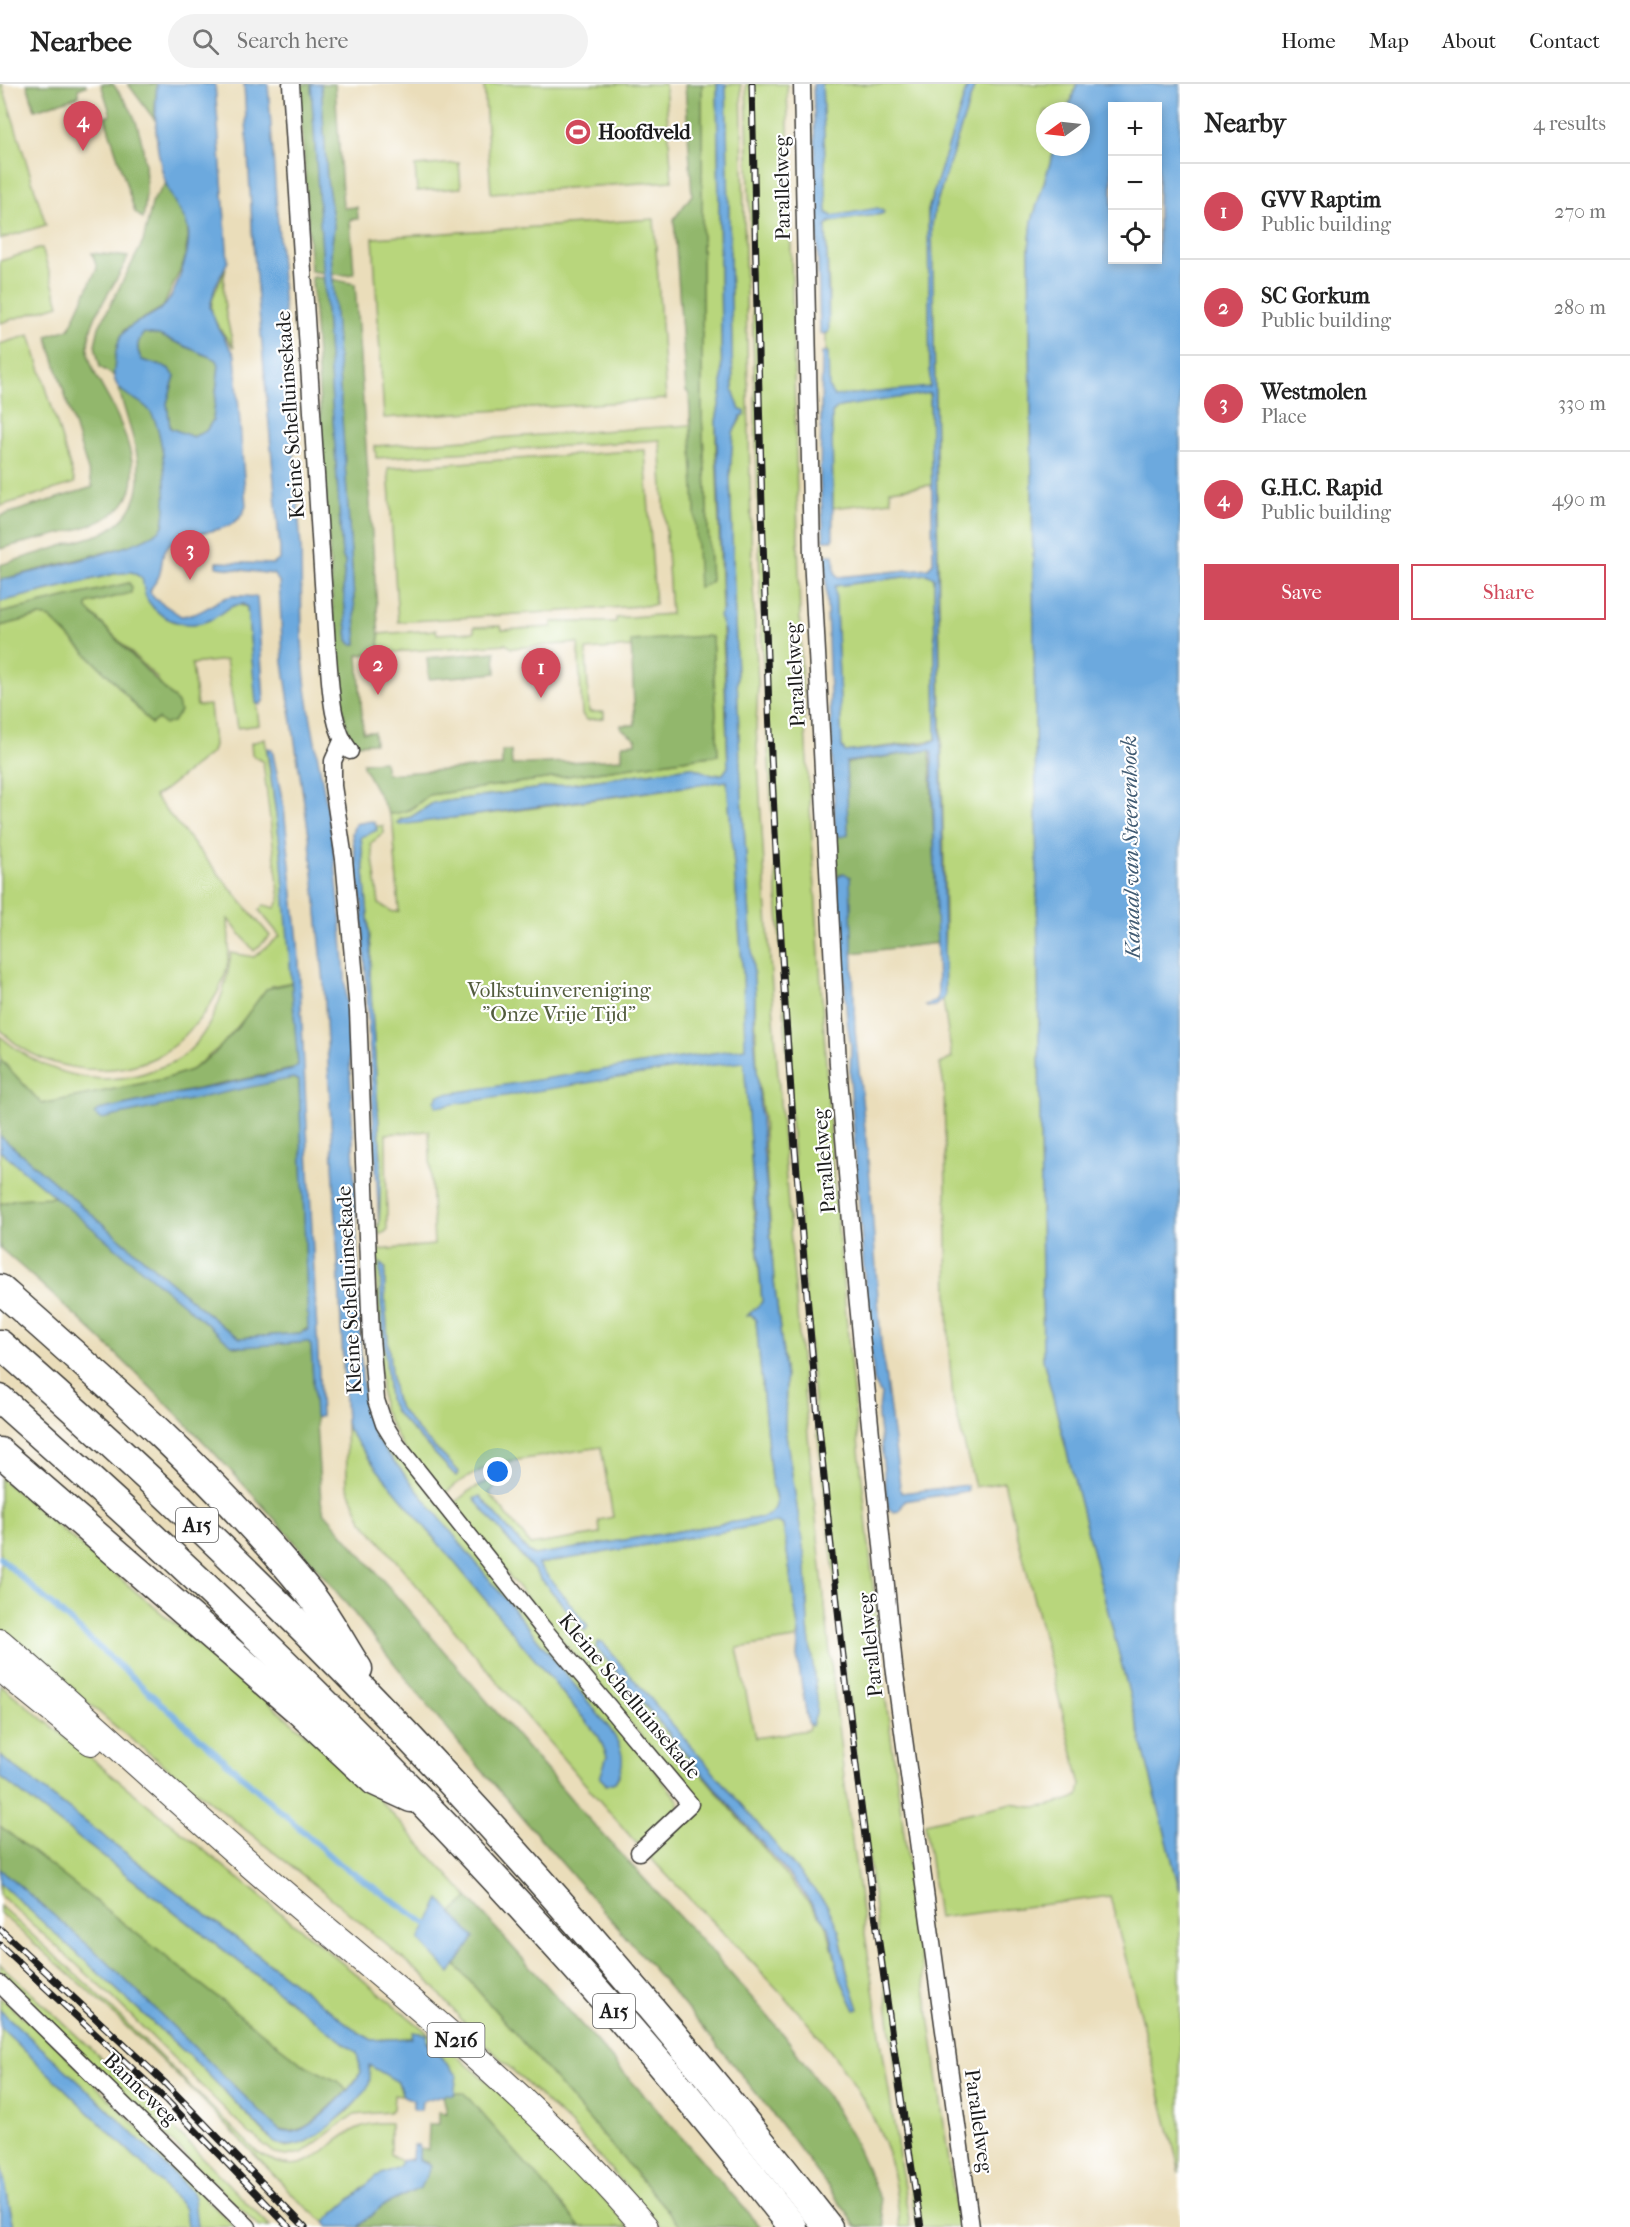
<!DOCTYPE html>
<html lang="en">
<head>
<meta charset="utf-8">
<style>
  body { margin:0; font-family:"IM FELL French Canon",serif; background:#f2f2f2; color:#222 }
  .controls { position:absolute; right:18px; top:18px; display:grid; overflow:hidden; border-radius:0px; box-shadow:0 3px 9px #0003 }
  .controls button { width:54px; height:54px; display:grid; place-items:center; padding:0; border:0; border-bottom:2px solid #e0e0e0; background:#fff; color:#222; font:30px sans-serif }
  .compass { position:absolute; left:1036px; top:18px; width:54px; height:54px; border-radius:50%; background:#fff; box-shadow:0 3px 9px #0003; rotate:255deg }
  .you { position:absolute; left:498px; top:1388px; width:21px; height:21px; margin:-15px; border:4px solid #fff; border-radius:50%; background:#1a73e8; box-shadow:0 0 0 9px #1a73e833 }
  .badge { display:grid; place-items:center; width:39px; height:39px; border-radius:50%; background:#d1495b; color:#fff; font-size:20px; font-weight:700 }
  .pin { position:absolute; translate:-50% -50px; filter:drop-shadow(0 2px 3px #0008) }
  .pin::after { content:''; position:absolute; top:32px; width:21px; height:18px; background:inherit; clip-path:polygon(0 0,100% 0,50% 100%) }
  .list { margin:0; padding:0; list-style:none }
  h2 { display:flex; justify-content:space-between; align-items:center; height:78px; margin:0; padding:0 24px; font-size:26px }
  h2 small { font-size:20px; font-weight:400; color:#767676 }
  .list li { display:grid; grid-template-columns:39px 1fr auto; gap:18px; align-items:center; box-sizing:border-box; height:96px; padding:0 24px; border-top:2px solid #e0e0e0 }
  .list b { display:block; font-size:22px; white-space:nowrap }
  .list p { margin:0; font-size:20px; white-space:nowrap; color:#767676 }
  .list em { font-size:20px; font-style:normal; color:#767676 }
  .actions { display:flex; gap:12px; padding:18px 24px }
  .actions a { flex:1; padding:14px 0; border:2px solid #d1495b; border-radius:0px; text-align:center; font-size:21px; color:#d1495b }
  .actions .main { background:#d1495b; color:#fff }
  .icon { flex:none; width:33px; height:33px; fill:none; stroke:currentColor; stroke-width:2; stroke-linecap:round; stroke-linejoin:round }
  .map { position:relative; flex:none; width:1180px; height:2143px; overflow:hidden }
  header { display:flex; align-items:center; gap:36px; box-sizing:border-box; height:84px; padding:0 30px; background:#fff; border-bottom:2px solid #e0e0e0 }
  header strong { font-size:28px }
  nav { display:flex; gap:33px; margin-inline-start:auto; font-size:21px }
  .search { width:420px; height:54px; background:#f2f2f2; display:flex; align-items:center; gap:15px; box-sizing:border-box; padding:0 21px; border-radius:33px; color:#767676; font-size:22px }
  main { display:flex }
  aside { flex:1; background:#fff }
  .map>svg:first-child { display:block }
  .green { fill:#b8d67c; stroke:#6a794c; stroke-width:1.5; fill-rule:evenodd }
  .forest { fill:#92b76c; stroke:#576a44; stroke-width:1.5 }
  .water { fill:#6ca9de; stroke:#44627d; stroke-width:1.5; fill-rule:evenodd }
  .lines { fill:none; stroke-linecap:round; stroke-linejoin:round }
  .stream { stroke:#6ca9de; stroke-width:6 }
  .minor-casing { stroke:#3b3934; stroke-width:19 }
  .primary-casing { stroke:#3b3934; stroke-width:28 }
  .motorway-casing { stroke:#3b3934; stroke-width:31 }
  .minor { stroke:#fff; stroke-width:16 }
  .primary { stroke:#fff; stroke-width:26 }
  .motorway { stroke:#fff; stroke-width:28 }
  .rail-casing { stroke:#1c1c1c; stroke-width:7 }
  .rail { stroke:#fff; stroke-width:4.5; stroke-dasharray:14; stroke-linecap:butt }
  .labels { text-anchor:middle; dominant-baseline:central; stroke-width:4.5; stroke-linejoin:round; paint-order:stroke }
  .shield { fill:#fff; stroke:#606060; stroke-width:1.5 }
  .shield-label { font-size:20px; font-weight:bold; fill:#1c1c1c }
  .poi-label { font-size:21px; font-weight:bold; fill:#1c1c1c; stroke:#fff; text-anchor:start }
  .street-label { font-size:21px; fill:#1c1c1c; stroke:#fff }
  .park-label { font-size:21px; fill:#535d3e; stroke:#fff }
  .water-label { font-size:22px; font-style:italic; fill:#405b73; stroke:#fff }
</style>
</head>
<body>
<header>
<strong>Nearbee</strong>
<div class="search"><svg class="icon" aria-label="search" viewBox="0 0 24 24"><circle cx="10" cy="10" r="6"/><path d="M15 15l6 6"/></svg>Search here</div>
<nav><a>Home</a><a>Map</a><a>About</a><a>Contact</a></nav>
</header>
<main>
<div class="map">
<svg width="1180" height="2143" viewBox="0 0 1180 2143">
  <rect width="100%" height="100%" fill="#fff"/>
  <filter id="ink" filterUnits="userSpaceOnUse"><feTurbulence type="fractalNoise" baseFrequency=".0167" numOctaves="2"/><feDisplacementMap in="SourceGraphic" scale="12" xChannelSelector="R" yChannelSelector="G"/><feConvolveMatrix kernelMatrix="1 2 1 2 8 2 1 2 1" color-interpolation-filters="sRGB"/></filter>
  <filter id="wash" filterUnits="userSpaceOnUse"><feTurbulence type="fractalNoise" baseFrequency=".008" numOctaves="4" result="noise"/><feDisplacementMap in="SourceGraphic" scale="24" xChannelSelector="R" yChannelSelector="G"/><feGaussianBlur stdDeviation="1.35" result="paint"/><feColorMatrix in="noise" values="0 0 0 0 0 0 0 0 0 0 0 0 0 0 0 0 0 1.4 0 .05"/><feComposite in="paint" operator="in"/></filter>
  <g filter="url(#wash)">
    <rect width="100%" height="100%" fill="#eaddba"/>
    <g class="green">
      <polygon points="0,0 2,0 46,141 0,155"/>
      <polygon points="484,0 665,0 672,97 491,109"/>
      <path d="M702,0H717L722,307L716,337V366L728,683L723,690L712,691L691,683L433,719L411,733L400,735L398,740L513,727L727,697L743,890L753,1117L762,1218L748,1231L754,1232L756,1237L771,1396L777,1422L773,1430L764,1433L534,1471L529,1469L480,1412L474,1415L585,1547L538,1480L778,1438L783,1441L799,1550L795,1555L737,1564L755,1654L808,1646L817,1614L808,1544L806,1483L785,1344L786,1294L774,1197L763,1033L757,988L755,913L740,680L730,392L733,349L745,327H740L733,306L726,0H741L752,483L758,600L756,642C775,993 803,1343 844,1693C862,1843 887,1993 910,2143H900C897,2114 894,2085 884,2058C844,1954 723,1854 648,1771L649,1767L698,1721L451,1422L469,1407L493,1395L499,1400L489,1409L531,1461L600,1450L599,1436L613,1433L601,1363L492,1380L459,1398L442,1412L402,1362L382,1323L375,1171L378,1166L434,1161L429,1047L386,1050L387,1147L379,1151L377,1140L379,1141L381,1076L370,892L371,867L361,753L377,746L376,742H383L384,749L371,759L379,820L393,828L399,827L393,742L389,730L410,726L429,711L718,671L712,553L632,557V563L586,566L589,628H604V634L586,636L582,630L578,559L511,564L506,560L380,569L379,550L436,546L437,550L474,548V543L501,542L502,546L552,543V538H616V534L671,530L660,356L376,374L375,362L691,341L711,498L702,332ZM380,1180L386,1185C382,1194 391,1310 397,1319C412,1345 439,1366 459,1388L456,1392L396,1329L389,1315ZM602,1558L780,1767L839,1847L855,1926L840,1894L826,1839L596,1563Z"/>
      <polygon points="746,0 787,0 801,580 832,1077 853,1308 882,1588 958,2143 916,2143 855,1669 814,1318 792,1052 762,566"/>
      <polygon points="822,0 968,0 928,126 930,305 826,320 826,250 828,249 829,208 826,143 830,138 882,130 882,125 832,132 827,129"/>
      <path d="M975,0H1077L1067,27H1045V63H1055L1032,137L1029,165L1043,1275L1180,1807V2088L1110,1812L938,1834L925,1739L1012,1719C1035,1728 1058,1720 1079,1712L1081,1701L1004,1398L975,1403L953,1316L949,1269L944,1003L940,980L952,974L943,916L945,838L932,141L935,124Z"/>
      <polygon points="459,79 461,104 417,107 415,82"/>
      <polygon points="654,135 666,315 384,334 373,154"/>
      <polygon points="42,164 59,221 0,239 0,177"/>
      <path d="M226,184C219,209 228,240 234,264C206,226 205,228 226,184Z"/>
      <polygon points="30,251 75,399 0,422 0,260"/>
      <polygon points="925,308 930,309 932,401 890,406 891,417 833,424 832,330 839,323"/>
      <polygon points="645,366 655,521 398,538 388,384"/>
      <path d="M132,488L142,494C150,518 150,526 175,538L235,520L247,523L259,641L237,644L226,576L192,580L197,622L210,621L214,661L212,668L162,708L154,712L270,852L254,867L228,835C229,857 231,878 222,899C211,925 182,960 156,973C107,997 37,986 0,945V542L40,532L50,534L112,595L151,640L158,635V595L87,525V521L90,519L130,509L129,499L0,529V518L114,490Z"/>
      <polygon points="926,490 934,493 936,656 845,668 842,664 835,502"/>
      <path d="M265,655L281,767L293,898L272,902L221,962L191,986L164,995L42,1020L0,975V952C44,990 103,1008 158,984C167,981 176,978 183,972C212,949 227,904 231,869L254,873L280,852L259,826L264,821L275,824L280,816L263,678L252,671L251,659Z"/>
      <polygon points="0,1067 56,1113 16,1115 0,1120"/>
      <polygon points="367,1329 679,1717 679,1722 637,1760 522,1627 362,1436 347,1401 346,1338 348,1346 377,1385 599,1653 607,1672 601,1693 606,1701 615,1698 619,1692 610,1645 376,1355"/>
      <polygon points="0,1394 360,1695 469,1814 444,1836 436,1858 682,2143 662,2143 572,2042 474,1950 426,1894 324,1808 121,1647 0,1543"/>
      <polygon points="0,1600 498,2006 591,2100 629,2143 581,2143 464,2010 454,2009 457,1991 427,1957 413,1948 412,1954 372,1956 358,1948 0,1672"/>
      <polygon points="0,1693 357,1969 361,1988 347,2007 339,1998 301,1980 0,1742"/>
      <path d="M0,1799L199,1981L268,2053L286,2063C311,2058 354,2028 365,2005C369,1997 369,1989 369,1981H372L398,1998L403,2012L394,2011L393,2025L389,2028L353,2031L302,2069L286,2072L276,2070L248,2048L108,1909L0,1811Z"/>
      <path d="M0,1822L89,1902L258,2069C322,2109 326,2034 390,2039V2070L401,2077V2082L377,2092L325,2138L302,2120L201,2015L104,1921L0,1829Z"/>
      <polygon points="0,1880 147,2017 270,2143 259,2143 0,1890"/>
      <polygon points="0,1913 54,1960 192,2097 204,2113 235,2143 197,2143 190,2107 105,2022 0,1926"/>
      <polygon points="0,1943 150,2087 185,2125 187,2143 14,2143 0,2076"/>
    </g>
    <g class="forest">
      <polygon points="27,0 86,0 86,2 78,5 79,12 35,26"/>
      <path d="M101,0H113C119,9 127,18 132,28C146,58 149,103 143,135L135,128L105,33L111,31Z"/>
      <polygon points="128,0 157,0 154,35"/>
      <polygon points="299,0 311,0 324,189 311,187"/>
      <polygon points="321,0 335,0 343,124 357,123 358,135 350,135 354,189 348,191 332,190 331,168 334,142 327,96"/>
      <polygon points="685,0 702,0 702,332 711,498 699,504 689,310 686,307 674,135 692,111"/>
      <polygon points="166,99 187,137 188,154 184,178 163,223 124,246 117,261 114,292 100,283 95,261 99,243 143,158 153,116"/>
      <path d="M92,169L128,173C116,202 88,232 88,264C89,285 104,305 113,323C172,445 91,439 0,465V432L93,403L47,252L69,245L97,184Z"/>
      <path d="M312,193L324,194L342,471L345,478L343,503L348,556L351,560H357L332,195L355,200L380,569L358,571L363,648H374L375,659L355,660C341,647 336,569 334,547Z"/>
      <path d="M144,249L159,251L217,276L219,280L213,336L206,347L193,353L170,344L167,319L175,292L168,284L142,276C136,265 136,258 144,249Z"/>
      <path d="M118,302C126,313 139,315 148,324C165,343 171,424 161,447L132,461L0,496V481L101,450C166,418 131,355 118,302Z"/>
      <polygon points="129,499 132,503 131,509 90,519 87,521 87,525 178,619 180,627 173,638 164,640 158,635 151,640 112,595 50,534 40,532 0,542 0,529"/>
      <path d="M705,552L712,553L718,671L429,711C416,721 406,730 389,730L363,682V679L384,677L386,690L502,682V667H511L512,681L622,675V660L636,659V655L621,644V641H635L631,557Z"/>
      <polygon points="495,568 496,589 429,595 427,574"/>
      <polygon points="930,666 938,859 852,869 850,793 841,790 837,794 835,750 837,753 848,750 846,679"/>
      <polygon points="293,898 298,981 292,985 99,1026 293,994 299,997 309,1243 300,1249 240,1254 222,1242 0,1052 0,975 42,1020 164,995 191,986 214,970 238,943 266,905"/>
      <path d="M56,1113L235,1263L308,1258L311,1262L321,1417L324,1428L586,1732L711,1867L785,1952L834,2022L853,2055L880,2115L885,2143H857C743,1981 608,1834 479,1683C415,1609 357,1529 292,1455C202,1351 103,1253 0,1164V1120L16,1115Z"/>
      <path d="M0,1742L301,1979L339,1998L347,2007C327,2024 301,2060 274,2043L104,1875L0,1785Z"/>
      <polygon points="469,1814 761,2143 682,2143 436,1858 444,1836"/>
      <polygon points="454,2009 464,2009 581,2143 358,2143 382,2122 420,2104 429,2079 419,2076 419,2065 428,2066 429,2040 439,2040 439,2028 447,2029 443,2011"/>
    </g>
    <g class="water">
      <path d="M157,0H215L228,177L215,203L210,223L217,242L235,271L246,422C236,456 188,442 169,461C160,471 163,481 159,492C157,498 151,502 150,508L154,514L181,532C207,531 212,515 233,512C241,511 249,513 257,513L264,616L260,621L256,619L247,523L243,520C229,520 222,531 210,536C187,546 161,537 148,517C143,509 144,502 142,494L132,488L114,490L0,518V496C27,489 155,462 163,442C168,418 166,340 146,323C135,313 117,310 114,293C113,287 115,280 115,275C119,237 136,243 161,225C173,216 181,190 185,176C197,132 177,133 166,100C155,68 154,32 157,0ZM144,249L159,251L217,276L219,281L213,336L206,347L193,353L170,344L167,319L175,292L168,284L142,276C136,266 136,258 144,249Z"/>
      <path d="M244,0H268L301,464C302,511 300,558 306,604C314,663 329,720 335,779C350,914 352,1050 358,1185C360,1224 358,1325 376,1355L610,1645C622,1663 628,1678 615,1698L607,1701L600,1694L607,1672L599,1653L377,1385L348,1346L346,1338L324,899L310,758L283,578L279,497L273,490L217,483V478L273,480L280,475V466L253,159Z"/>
      <polygon points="311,0 321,0 327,96 334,142 331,168 357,560 351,560 348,556 343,503 345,478 342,471"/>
      <path d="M717,0H726L733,306L740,326L745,327V331L741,332L733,349L730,392L740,680L755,913L754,950L774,1197L786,1294L785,1344L806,1483L808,1544L817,1614L816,1630L812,1642L808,1640L797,1572L799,1550L783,1441L778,1438L538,1480L588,1542L585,1547L474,1415L480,1412L529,1469L534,1471L764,1433C783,1426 775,1412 771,1396L756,1237L752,1231L747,1232L762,1218L744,978L674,985L436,1023L435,1017L439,1011L745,964L743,890L727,697L400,741L397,738L411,733L433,719L691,683L712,691L723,690L728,683L724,547L719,532L723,525L716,337L722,307Z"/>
      <polygon points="813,0 822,0 827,129 832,132 878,124 884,128 882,130 830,138 826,143 829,247 824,250 820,249"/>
      <path d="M968,0H975L935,124L932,141L945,913L935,922L927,923L925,921L937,917L938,907L932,668L930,666L846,678L848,750L842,753L835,750L825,471H834L835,488L838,493L928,484L933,479L930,309L839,323L832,329L833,456H824L820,395L822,268H828L829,304L834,312L930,303L928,126ZM926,490L934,493L936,656L928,659L845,668L842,663L835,502Z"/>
      <path d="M1077,0H1180V1807L1043,1275L1029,165L1032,137L1055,63H1081V27H1067ZM1112,22H1158V176H1112Z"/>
      <polygon points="267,664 272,665 284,724 298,858 321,1332 317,1334 315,1332 311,1262 308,1258 243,1263 232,1261 0,1067 0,1052 222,1242 240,1254 300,1249 308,1246 299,997 293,994 101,1035 94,1030 99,1026 292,986 298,981 281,767"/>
      <polygon points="371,737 375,739 377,746 361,753 371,867 370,892 381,1076 379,1141 362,821 352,749 355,740"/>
      <polygon points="844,789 850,793 855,946 870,1095 881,1259 901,1409 967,1401 968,1407 905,1417 899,1427 894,1428 888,1424 878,1332 881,1310 874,1298 866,1216 850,993 851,962 847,936 837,794"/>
      <path d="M380,1179L386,1185C382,1194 391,1310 397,1319C412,1345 439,1366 459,1388L456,1392L396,1329L389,1315L381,1219Z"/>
      <polygon points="597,1558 602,1558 827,1821 839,1847 847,1888 859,1925 855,1926 840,1894 829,1843 800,1804 596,1563"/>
      <path d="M0,1672L358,1948L372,1956L412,1954L413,1948L427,1950V1958L457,1991L454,2011L446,2010L422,2017L421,2026H413V2016L403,2012L398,1998L369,1981C369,1986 371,1994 369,2000C363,2016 323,2049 307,2057C296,2063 286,2063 275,2059L199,1981L0,1799V1785L104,1875L280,2047C285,2048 290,2049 294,2048C312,2045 353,2004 361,1988L357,1969L0,1693Z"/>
      <polygon points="440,1815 474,1854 450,1889 419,1856"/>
      <polygon points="0,1926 105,2022 191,2107 194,2114 197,2143 187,2143 185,2125 150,2087 0,1943"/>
      <polygon points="413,2061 419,2061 419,2076 431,2082 420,2104 382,2122 358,2143 328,2143 325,2138 377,2092 399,2083 401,2077 412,2075"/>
      <polygon points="0,2076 14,2143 0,2142"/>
    </g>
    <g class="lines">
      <polyline class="stream" points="0,1474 337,1778 427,1840"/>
    </g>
  </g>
  <g filter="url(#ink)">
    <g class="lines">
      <defs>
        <g id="minor">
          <path d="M291,0L327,562C331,595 329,641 350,667"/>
          <polyline points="802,0 812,471 838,981 857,1210 894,1582 971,2143"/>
          <polyline points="342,657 333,677 333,702 344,775 358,927 371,1253 376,1316 384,1340 397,1361 541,1542 690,1720 639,1768"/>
          <polyline points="0,1900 248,2143"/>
        </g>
        <g id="primary">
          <path d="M0,1558C93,1638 182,1722 275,1802C403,1911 536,2015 645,2143"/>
          <polyline points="0,1584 91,1658"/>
        </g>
        <g id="motorway">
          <path d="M0,1205C107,1299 216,1394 306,1505C326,1529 341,1559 358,1585"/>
          <path d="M0,1260C304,1526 581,1824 828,2143"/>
          <path d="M0,1315C287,1568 557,1841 793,2143"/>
          <polyline points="0,1368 298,1626 374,1697 411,1714"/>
        </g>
      </defs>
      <use href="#minor" class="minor-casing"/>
      <use href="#primary" class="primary-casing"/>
      <use href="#motorway" class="motorway-casing"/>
      <use href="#minor" class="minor"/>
      <use href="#primary" class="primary"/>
      <use href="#motorway" class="motorway"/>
      <defs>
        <g id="rail">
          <path d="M752,0C757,223 761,447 771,670C794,1163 843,1655 921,2143"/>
          <polyline points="0,1845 164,1998 305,2143"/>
          <polyline points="0,1861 167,2017 289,2143"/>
        </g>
      </defs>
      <use href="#rail" class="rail-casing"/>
      <use href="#rail" class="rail"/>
    </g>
  </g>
  <defs>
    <symbol id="stadium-disc" viewBox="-11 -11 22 22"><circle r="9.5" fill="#d1495b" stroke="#fff"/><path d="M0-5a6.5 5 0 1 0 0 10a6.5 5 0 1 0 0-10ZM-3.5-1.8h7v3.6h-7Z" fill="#fff"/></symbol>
  </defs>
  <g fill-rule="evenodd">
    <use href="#stadium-disc" x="563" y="33" width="30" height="30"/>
  </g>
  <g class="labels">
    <g class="shield">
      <rect x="176" y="1424" width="42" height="34" rx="4.5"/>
      <rect x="593" y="1910" width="42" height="34" rx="4.5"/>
      <rect x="427.5" y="1939" width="57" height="34" rx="4.5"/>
    </g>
    <g class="shield-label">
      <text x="197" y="1441">A15</text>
      <text x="614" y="1927">A15</text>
      <text x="456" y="1956">N216</text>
    </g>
    <g class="poi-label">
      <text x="598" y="48">Hoofdveld</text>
    </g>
    <g class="street-label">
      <text transform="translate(782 104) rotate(-91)">Parallelweg</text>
      <text transform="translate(290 331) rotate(-94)">Kleine Schelluinsekade</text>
      <text transform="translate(795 591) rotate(-93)">Parallelweg</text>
      <text transform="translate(824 1077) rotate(-95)">Parallelweg</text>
      <text transform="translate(349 1206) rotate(-93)">Kleine Schelluinsekade</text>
      <text transform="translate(870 1561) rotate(-96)">Parallelweg</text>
      <text transform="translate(630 1612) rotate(50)">Kleine Schelluinsekade</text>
      <text transform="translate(141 2005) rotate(44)">Banneweg</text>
      <text transform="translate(979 2037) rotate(82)">Parallelweg</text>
    </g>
    <g class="park-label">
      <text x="559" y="906">Volkstuinvereniging<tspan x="559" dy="24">"Onze Vrije Tijd"</tspan></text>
    </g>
    <g class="water-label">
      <text transform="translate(1131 763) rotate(-91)">Kanaal van Steenenhoek</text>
    </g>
  </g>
</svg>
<div class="controls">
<button>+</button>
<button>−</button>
<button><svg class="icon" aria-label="locate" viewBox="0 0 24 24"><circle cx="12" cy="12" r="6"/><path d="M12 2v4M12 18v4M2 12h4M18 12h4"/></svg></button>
</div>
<svg class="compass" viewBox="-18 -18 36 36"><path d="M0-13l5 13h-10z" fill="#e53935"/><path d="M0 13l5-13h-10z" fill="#767676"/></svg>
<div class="you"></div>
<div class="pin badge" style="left:541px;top:614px">1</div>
<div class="pin badge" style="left:378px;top:611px">2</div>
<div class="pin badge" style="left:190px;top:496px">3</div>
<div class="pin badge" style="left:83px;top:67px">4</div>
</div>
<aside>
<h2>Nearby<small>4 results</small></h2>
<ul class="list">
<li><span class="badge">1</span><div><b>GVV Raptim</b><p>Public building</p></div><em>270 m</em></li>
<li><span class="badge">2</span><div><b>SC Gorkum</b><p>Public building</p></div><em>280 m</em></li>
<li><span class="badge">3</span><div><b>Westmolen</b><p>Place</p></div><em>330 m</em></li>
<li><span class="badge">4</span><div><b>G.H.C. Rapid</b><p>Public building</p></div><em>490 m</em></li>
</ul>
<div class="actions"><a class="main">Save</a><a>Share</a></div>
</aside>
</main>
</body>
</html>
